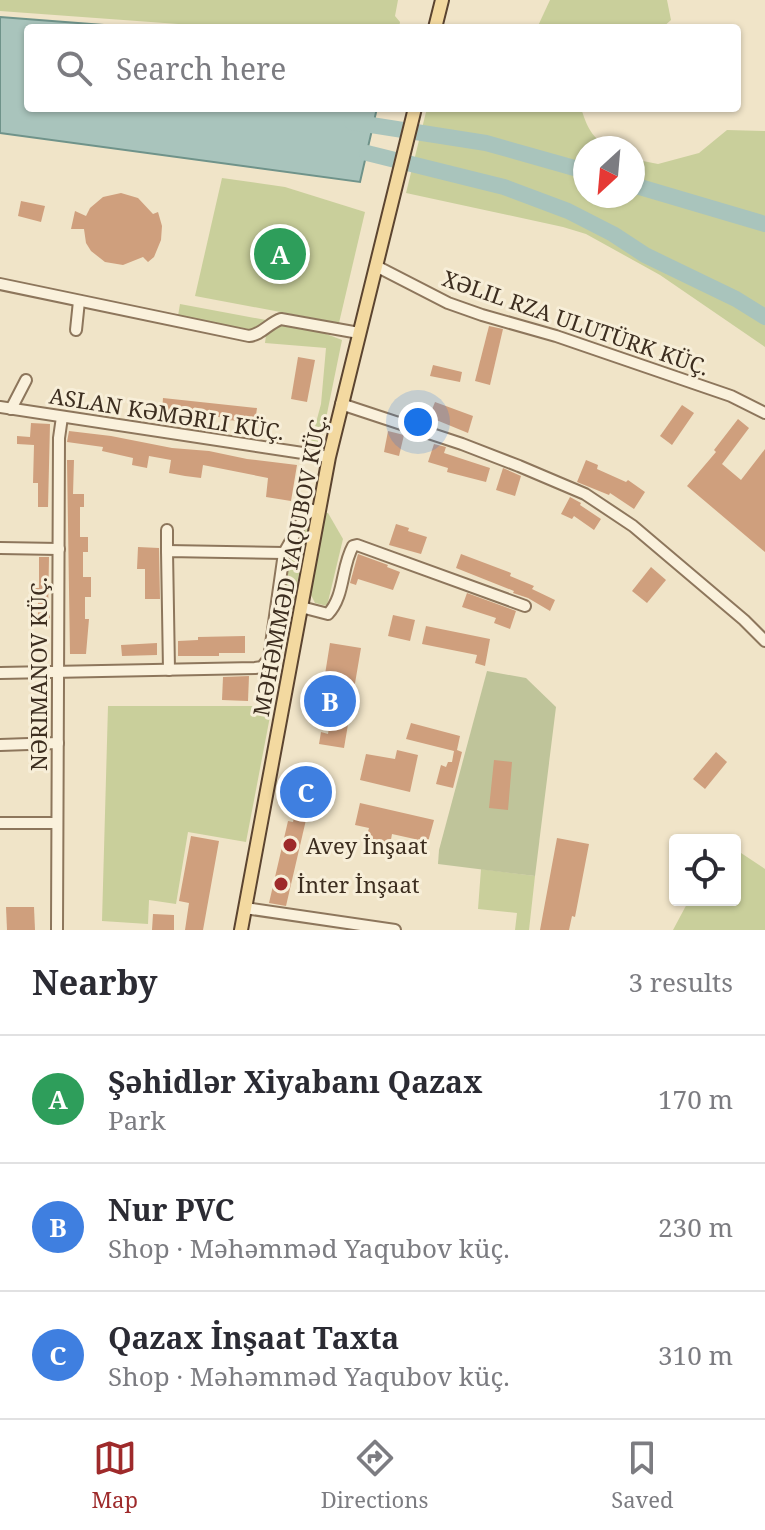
<!DOCTYPE html>
<html lang="en">
<head>
<meta charset="utf-8">
<style>
  body { margin:0; font-family:"Noto Serif",serif; background:#f2f2f3; color:#2b2b33 }
  .controls { position:absolute; right:24px; bottom:24px; display:grid; overflow:hidden; border-radius:8px; box-shadow:0 2px 6px #0004 }
  .controls button { width:72px; height:72px; display:grid; place-items:center; padding:0; border:0; border-bottom:2px solid #e1e1e2; background:#fff; color:#2b2b33; font:40px sans-serif }
  .compass { position:absolute; left:573px; top:136px; width:72px; height:72px; border-radius:50%; background:#fff; box-shadow:0 2px 6px #0004; rotate:206deg }
  .you { position:absolute; left:418px; top:422px; width:28px; height:28px; margin:-20px; border:6px solid #fff; border-radius:50%; background:#1a73e8; box-shadow:0 0 0 12px #1a73e833 }
  .badge { display:grid; place-items:center; width:52px; height:52px; border-radius:50%; background:#9e2a2b; color:#fff; font-size:26px; font-weight:700 }
  .pin { position:absolute; translate:-50% -50%; border:4px solid #fff; box-shadow:0 2px 8px #0006 }
  .list { margin:0; padding:0; list-style:none }
  h2 { display:flex; justify-content:space-between; align-items:center; height:104px; margin:0; padding:0 32px; font-size:34px }
  h2 small { font-size:26px; font-weight:400; color:#7c7c81 }
  .list li { display:grid; grid-template-columns:52px 1fr auto; gap:24px; align-items:center; box-sizing:border-box; height:128px; padding:0 32px; border-top:2px solid #e1e1e2 }
  .list b { display:block; font-size:30px; white-space:nowrap }
  .list p { margin:0; font-size:26px; white-space:nowrap; color:#7c7c81 }
  .list em { font-size:26px; font-style:normal; color:#7c7c81 }
  .icon { flex:none; width:44px; height:44px; fill:none; stroke:currentColor; stroke-width:2; stroke-linecap:round; stroke-linejoin:round }
  .map { position:relative; flex:none; width:765px; height:930px; overflow:hidden }
  .search { position:absolute; background:#fff; box-shadow:0 2px 6px #0004; left:24px; right:24px; top:24px; height:88px; display:flex; align-items:center; gap:20px; box-sizing:border-box; padding:0 28px; border-radius:8px; color:#7c7c81; font-size:30px }
  .sheet { height:488px; background:#fff }
  nav { display:flex; justify-content:space-around; align-items:center; box-sizing:border-box; height:112px; border-top:2px solid #e1e1e2; background:#fff; font-size:22px; color:#7c7c81 }
  nav a { display:grid; justify-items:center; gap:4px }
  nav .on { color:#9e2a2b }
  .map>svg:first-child { display:block }
  .green { fill:#c9cf9b }
  .cemetery { fill:#bfc49a }
  .water { fill:#a9c4bc; stroke:#6f938a; stroke-width:2 }
  .lines { fill:none; stroke-linecap:round; stroke-linejoin:round }
  .river { stroke:#a9c4bc; stroke-width:16 }
  .building { fill:#cf9f7d }
  .minor-casing { stroke:#8d765c; stroke-width:14 }
  .major-casing { stroke:#5b4430; stroke-width:16 }
  .minor { stroke:#faf1dc; stroke-width:10 }
  .major { stroke:#f3d9a0; stroke-width:12 }
  .poi-dot { fill:#9e2a2b; stroke:#f7eed8; stroke-width:3 }
  .labels { text-anchor:middle; dominant-baseline:central; stroke-width:6; stroke-linejoin:round; paint-order:stroke }
  .street-label { font-size:22px; fill:#3d2e20; stroke:#f7eed8 }
  .poi-label { font-size:22px; fill:#3d2e20; stroke:#f7eed8; text-anchor:start }
</style>
</head>
<body>
<div class="map">
<svg width="765" height="930" viewBox="0 0 765 930">
  <rect width="100%" height="100%" fill="#f0e4c8"/>
  <g class="green">
    <polygon points="0,0 398,0 395,16 400,22 399,28 233,28 0,11"/>
    <polygon points="550,0 667,0 671,20 662,28 537,28"/>
    <path d="M427,108H581C587,127 592,139 611,148H585V196H633V159L658,164L699,153L727,130L765,131V347L660,275L586,234L563,227L406,193Z"/>
    <polygon points="222,178 285,187 365,212 339,323 195,296"/>
    <polygon points="180,304 266,320 266,324 253,330 178,316"/>
    <polygon points="282,325 321,332 342,340 320,448 309,449 321,404 326,348 265,343 266,335"/>
    <polygon points="324,513 328,513 343,539 327,606 315,603 310,593"/>
    <polygon points="308,519 310,520 279,672 270,672 286,555"/>
    <polygon points="108,706 272,706 246,842 188,832 176,904 149,900 148,924 102,921"/>
    <polygon points="735,850 738,851 765,869 765,930 673,930 689,900 735,900"/>
    <polygon points="481,869 535,876 529,930 515,930 517,913 478,909"/>
  </g>
  <polygon class="cemetery" points="487,671 526,678 556,707 535,876 438,864 439,850"/>
  <polygon class="water" points="0,17 143,28 28,28 28,108 377,108 360,182 0,133"/>
  <g class="lines">
    <g class="river">
      <polyline points="352,122 486,143 585,171"/>
      <polyline points="367,153 504,187 568,211 613,234 645,255 736,299 765,317"/>
      <polyline points="633,185 765,224"/>
    </g>
  </g>
  <g class="building">
    <polygon points="121,193 138,198 153,214 158,212 162,226 161,240 154,257 148,262 143,257 123,265 105,262 91,251 86,243 84,229 71,229 75,211 86,216 90,208 103,197"/>
    <polygon points="21,201 45,206 41,222 18,216"/>
    <polygon points="489,326 503,329 490,385 475,381"/>
    <polygon points="298,357 315,360 307,402 291,399"/>
    <polygon points="433,365 462,372 460,382 430,376"/>
    <polygon points="163,398 257,408 255,422 248,421 245,436 236,434 239,421 228,420 228,418 162,411"/>
    <polygon points="435,402 473,416 468,433 429,417"/>
    <polygon points="682,405 694,413 672,445 660,436"/>
    <polygon points="738,419 749,428 722,464 741,480 765,449 765,552 687,486 716,452 714,450"/>
    <polygon points="31,423 50,424 48,507 38,507 38,483 33,483 34,445 17,444 17,436 30,437"/>
    <polygon points="69,431 111,436 172,448 209,451 247,459 297,465 291,501 266,497 268,478 203,465 201,478 185,476 169,473 171,460 149,456 147,468 132,465 133,458 102,451 103,447 67,442"/>
    <polygon points="388,431 404,435 399,456 384,452"/>
    <polygon points="434,444 446,447 444,453 490,468 486,482 447,472 448,468 428,462"/>
    <polygon points="67,460 74,460 73,494 84,494 84,507 80,507 80,537 88,537 88,552 83,552 83,577 91,577 91,597 85,597 85,619 89,619 86,654 70,654"/>
    <polygon points="586,460 598,465 597,469 626,482 628,480 645,492 634,509 610,493 609,495 577,482"/>
    <polygon points="503,468 521,476 515,496 496,490"/>
    <polygon points="570,497 581,503 580,505 601,519 594,530 574,516 572,519 561,514"/>
    <polygon points="396,524 409,528 408,531 427,537 421,554 389,545"/>
    <polygon points="138,547 159,548 160,599 145,599 145,569 137,569"/>
    <polygon points="358,554 388,565 387,567 400,572 393,590 358,579 356,585 350,583"/>
    <polygon points="461,554 511,573 510,576 534,586 532,589 555,600 550,611 528,598 513,593 514,591 456,568"/>
    <polygon points="39,557 49,557 48,614 50,614 50,626 31,626 31,615 38,615 38,602 33,601 33,588 39,588"/>
    <polygon points="651,567 666,580 647,603 632,591"/>
    <polygon points="467,593 516,611 510,629 494,623 496,618 462,607"/>
    <polygon points="393,615 415,620 410,641 388,636"/>
    <polygon points="426,626 490,639 485,666 475,663 477,655 422,644"/>
    <polygon points="245,636 245,653 219,653 219,656 178,656 178,641 198,640 198,637"/>
    <polygon points="157,643 157,655 122,656 121,645"/>
    <polygon points="330,643 361,648 344,748 319,744 321,732 328,734 331,716 314,714 319,686 323,687"/>
    <polygon points="249,676 248,701 222,700 223,677"/>
    <polygon points="411,723 460,736 457,750 462,752 453,788 436,784 441,765 446,767 448,762 452,762 454,751 406,739"/>
    <polygon points="397,750 418,755 410,792 360,780 366,754 395,759"/>
    <polygon points="716,752 727,762 705,789 693,779"/>
    <polygon points="494,760 512,762 508,810 489,808"/>
    <polygon points="306,765 318,768 286,906 269,903 288,821 293,822"/>
    <polygon points="360,803 434,820 428,842 392,834 390,845 366,839 369,828 355,825"/>
    <polygon points="191,836 219,841 203,930 185,930 189,903 179,901"/>
    <polygon points="557,838 589,844 575,917 572,916 569,930 540,930"/>
    <polygon points="6,907 34,907 35,930 7,930"/>
    <polygon points="153,914 174,915 174,930 152,930"/>
  </g>
  <g class="lines">
    <defs>
      <g id="minor">
        <polyline points="376,266 448,303 482,315 556,336 731,396 765,413"/>
        <path d="M0,284L249,336C261,335 269,323 281,319L359,333"/>
        <polyline points="76,330 79,301"/>
        <polyline points="341,404 462,444 519,466 585,494 633,526 744,620 765,641"/>
        <polyline points="0,407 329,457"/>
        <polyline points="11,409 26,380"/>
        <polyline points="167,530 167,551"/>
        <polyline points="0,548 59,549"/>
        <path d="M301,607L328,614C345,596 341,567 353,546L357,545L525,606"/>
        <polyline points="169,670 167,551 284,553"/>
        <polyline points="0,673 255,668 262,667 269,658 284,553 305,516 312,510 318,511"/>
        <polyline points="0,745 58,743"/>
        <polyline points="0,823 57,823"/>
        <polyline points="245,908 395,930"/>
        <polyline points="57,930 59,438 62,417"/>
      </g>
      <g id="major">
        <polyline points="435,28 442,0"/>
        <polyline points="241,930 329,457 415,108"/>
      </g>
    </defs>
    <use href="#minor" class="minor-casing"/>
    <use href="#major" class="major-casing"/>
    <use href="#minor" class="minor"/>
    <use href="#major" class="major"/>
  </g>
  <g class="poi-dot">
    <circle cx="290" cy="845" r="8"/>
    <circle cx="281" cy="884" r="8"/>
  </g>
  <g class="labels">
    <g class="street-label">
      <text transform="translate(576 322) rotate(19)">XƏLIL RZA ULUTÜRK KÜÇ.</text>
      <text transform="translate(167 413) rotate(9)">ASLAN KƏMƏRLI KÜÇ.</text>
      <text transform="translate(289 565) rotate(-79)">MƏHƏMMƏD YAQUBOV KÜÇ.</text>
      <text transform="translate(38 674) rotate(-90)">NƏRIMANOV KÜÇ.</text>
    </g>
    <g class="poi-label">
      <text x="306" y="845">Avey İnşaat</text>
      <text x="297" y="884">İnter İnşaat</text>
    </g>
  </g>
</svg>
<div class="controls">
<button><svg class="icon" aria-label="locate" viewBox="0 0 24 24"><circle cx="12" cy="12" r="6"/><path d="M12 2v4M12 18v4M2 12h4M18 12h4"/></svg></button>
</div>
<svg class="compass" viewBox="-18 -18 36 36"><path d="M0-13l5 13h-10z" fill="#e53935"/><path d="M0 13l5-13h-10z" fill="#7c7c81"/></svg>
<div class="you"></div>
<div class="pin badge" style="left:280px;top:254px;background:#2e9e5b">A</div>
<div class="pin badge" style="left:330px;top:701px;background:#3f7fe0">B</div>
<div class="pin badge" style="left:306px;top:792px;background:#3f7fe0">C</div>
<div class="search"><svg class="icon" aria-label="search" viewBox="0 0 24 24"><circle cx="10" cy="10" r="6"/><path d="M15 15l6 6"/></svg>Search here</div>
</div>
<section class="sheet">
<h2>Nearby<small>3 results</small></h2>
<ul class="list">
<li><span class="badge" style="background:#2e9e5b">A</span><div><b>Şəhidlər Xiyabanı Qazax</b><p>Park</p></div><em>170 m</em></li>
<li><span class="badge" style="background:#3f7fe0">B</span><div><b>Nur PVC</b><p>Shop · Məhəmməd Yaqubov küç.</p></div><em>230 m</em></li>
<li><span class="badge" style="background:#3f7fe0">C</span><div><b>Qazax İnşaat Taxta</b><p>Shop · Məhəmməd Yaqubov küç.</p></div><em>310 m</em></li>
</ul>
</section>
<nav>
<a class="on"><svg class="icon" aria-label="map" viewBox="0 0 24 24"><path d="M3 6l6-2 6 2 6-2v14l-6 2-6-2-6 2zM9 4v14M15 6v14"/></svg>Map</a>
<a><svg class="icon" aria-label="directions" viewBox="0 0 24 24"><path d="M12 3l9 9-9 9-9-9zM9 14v-3h6M13 9l2 2-2 2"/></svg>Directions</a>
<a><svg class="icon" aria-label="saved" viewBox="0 0 24 24"><path d="M7 4h10v16l-5-4-5 4z"/></svg>Saved</a>
</nav>
</body>
</html>
